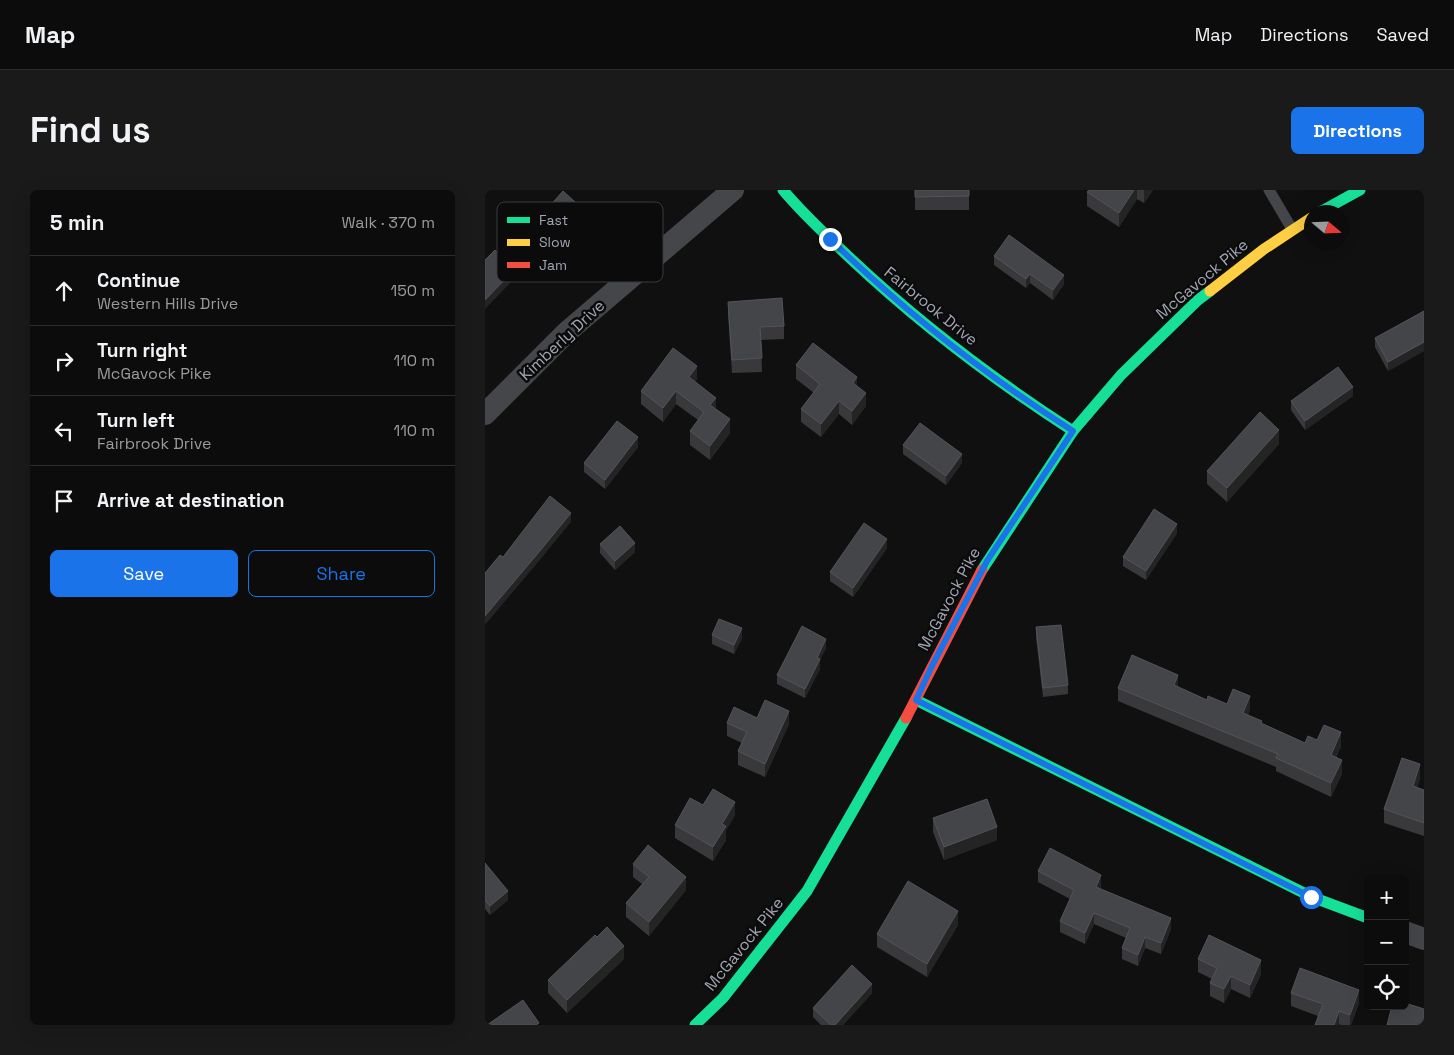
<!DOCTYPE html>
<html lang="en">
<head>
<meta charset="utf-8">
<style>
  body { margin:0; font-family:"Space Grotesk",sans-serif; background:#1a1a1a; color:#f1f3f6 }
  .controls { position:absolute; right:15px; bottom:15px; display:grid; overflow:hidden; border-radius:8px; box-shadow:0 5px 20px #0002 }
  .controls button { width:45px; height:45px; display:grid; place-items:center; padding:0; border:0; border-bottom:1px solid #2c2c2d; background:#0c0c0c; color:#f1f3f6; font:25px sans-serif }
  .compass { position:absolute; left:819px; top:15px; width:45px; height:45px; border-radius:50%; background:#0c0c0c; box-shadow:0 5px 20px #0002; rotate:109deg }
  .stop { position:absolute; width:15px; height:15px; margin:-11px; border:4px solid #1a73e8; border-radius:50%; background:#fff }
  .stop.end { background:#1a73e8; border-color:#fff; box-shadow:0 1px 5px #0008 }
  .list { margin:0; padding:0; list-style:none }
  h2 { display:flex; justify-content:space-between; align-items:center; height:65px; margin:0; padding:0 20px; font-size:21px }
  h2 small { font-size:16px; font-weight:400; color:#9a9b9d }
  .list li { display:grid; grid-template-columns:32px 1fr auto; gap:15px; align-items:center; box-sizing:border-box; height:70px; padding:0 20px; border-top:1px solid #2c2c2d }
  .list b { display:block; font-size:19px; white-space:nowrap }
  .list p { margin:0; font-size:16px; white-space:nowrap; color:#9a9b9d }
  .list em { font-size:16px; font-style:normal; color:#9a9b9d }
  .actions { display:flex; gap:10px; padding:15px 20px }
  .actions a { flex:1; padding:11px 0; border:1px solid #1a73e8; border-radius:8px; text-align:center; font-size:18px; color:#1a73e8 }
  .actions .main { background:#1a73e8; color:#fff }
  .icon { flex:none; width:28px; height:28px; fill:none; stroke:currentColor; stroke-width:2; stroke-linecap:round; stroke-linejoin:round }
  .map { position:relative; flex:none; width:939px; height:835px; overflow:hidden; border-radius:8px }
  header { display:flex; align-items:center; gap:30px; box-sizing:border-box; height:70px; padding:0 25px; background:#0c0c0c; border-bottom:1px solid #2c2c2d }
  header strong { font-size:24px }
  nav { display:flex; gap:28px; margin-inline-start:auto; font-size:18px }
  .intro { display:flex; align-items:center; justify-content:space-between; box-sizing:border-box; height:120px; padding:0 30px }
  h1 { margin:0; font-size:35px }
  .button { padding:12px 22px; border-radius:8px; background:#1a73e8; color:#fff; font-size:18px; font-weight:700 }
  main { display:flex; gap:30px; padding:0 30px }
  aside { flex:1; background:#0c0c0c; border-radius:8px; box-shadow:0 5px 20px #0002 }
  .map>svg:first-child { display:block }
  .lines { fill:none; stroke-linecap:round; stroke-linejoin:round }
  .lane { stroke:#454649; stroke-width:11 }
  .street { stroke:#454649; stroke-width:22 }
  .fast { stroke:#16e098; stroke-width:11 }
  .slow { stroke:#ffcf43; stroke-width:11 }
  .jam { stroke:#f24e42; stroke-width:11 }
  .wall { fill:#39393c }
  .shaded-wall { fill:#242425 }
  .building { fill:#444549; stroke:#535459 }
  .route { stroke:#1a73e8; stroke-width:6 }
  .labels { text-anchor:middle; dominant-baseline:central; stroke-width:5; stroke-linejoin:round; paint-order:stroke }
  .street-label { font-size:16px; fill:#a1a6b2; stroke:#0b0b0c }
  .key { fill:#0b0b0c; stroke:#383a3e; stroke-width:1 }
  .key-label { font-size:14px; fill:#a1a6b2 }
</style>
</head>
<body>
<header>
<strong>Map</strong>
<nav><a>Map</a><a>Directions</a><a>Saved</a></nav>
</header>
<div class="intro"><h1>Find us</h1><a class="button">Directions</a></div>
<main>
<aside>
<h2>5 min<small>Walk · 370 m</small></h2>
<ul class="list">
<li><svg class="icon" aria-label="ahead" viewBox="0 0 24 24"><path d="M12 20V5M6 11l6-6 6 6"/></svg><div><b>Continue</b><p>Western Hills Drive</p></div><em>150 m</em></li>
<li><svg class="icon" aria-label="right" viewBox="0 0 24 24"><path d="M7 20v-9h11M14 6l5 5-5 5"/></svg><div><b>Turn right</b><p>McGavock Pike</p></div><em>110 m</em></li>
<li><svg class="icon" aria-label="left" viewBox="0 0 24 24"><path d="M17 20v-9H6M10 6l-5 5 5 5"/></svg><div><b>Turn left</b><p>Fairbrook Drive</p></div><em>110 m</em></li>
<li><svg class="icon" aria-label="arrive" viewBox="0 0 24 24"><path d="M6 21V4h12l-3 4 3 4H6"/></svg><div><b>Arrive at destination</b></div></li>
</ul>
<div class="actions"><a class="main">Save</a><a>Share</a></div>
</aside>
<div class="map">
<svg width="939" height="835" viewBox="0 0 939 835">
  <rect width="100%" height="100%" fill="#101010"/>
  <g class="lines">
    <polyline class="lane" points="784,0 807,39"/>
    <g class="street">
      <polyline points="0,224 82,142 248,0"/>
      <polyline points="920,742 939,749"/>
    </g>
    <g class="fast">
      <path d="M298,0C318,24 342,46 365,68C434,133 509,190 588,241"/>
      <polyline points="835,22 875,0"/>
      <polyline points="497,380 588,241 636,185 713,110 725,101"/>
      <polyline points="431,510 827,707 883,728"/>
      <polyline points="210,835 238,808 322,701 421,528"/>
    </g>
    <polyline class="slow" points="725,101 779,59 826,28"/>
    <polyline class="jam" points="421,528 497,380"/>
  </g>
  <g class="wall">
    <rect x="430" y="0" width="54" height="20"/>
    <polygon points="604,0 668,0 659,13 652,9 634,37 602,16 602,2"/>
    <polygon points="99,29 69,63 48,44 48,35"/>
    <polygon points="509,66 579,94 568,110 545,93 541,98 509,75"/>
    <polygon points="243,112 299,136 299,149 276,150 277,182 247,183 243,125"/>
    <polygon points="939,121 939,161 903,181 890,157 890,148"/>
    <polygon points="311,175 372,196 381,216 367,235 354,224 336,247 316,232 316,219 329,203 311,189"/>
    <polygon points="212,189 210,192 231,219 245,243 225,270 205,255 205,241 213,230 191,214 178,232 156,214 156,201"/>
    <polygon points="868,206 820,240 806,220 806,211"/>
    <polygon points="794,254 742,312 722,294 722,281"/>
    <polygon points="418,255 477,273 461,295 418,264"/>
    <polygon points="153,257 120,299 99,282 99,273"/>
    <polygon points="692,343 661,390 638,376 638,367"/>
    <polygon points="115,354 150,362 130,380 115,363"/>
    <polygon points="402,358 368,407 345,391 345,382"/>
    <polygon points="551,437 583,495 583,504 558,507 551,447"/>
    <polygon points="227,445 257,448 249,464 227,454"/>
    <polygon points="341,458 335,469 335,479 320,508 292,494 292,485"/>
    <polygon points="693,497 722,510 765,519 763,525 777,534 820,553 832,550 856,556 851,568 857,584 846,607 791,581 791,577 633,511 633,498"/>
    <polygon points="272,528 304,534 280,587 253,575 253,561 257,553 242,546 242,533"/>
    <polygon points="935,588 932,598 939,600 939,646 899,633 899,619"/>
    <polygon points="218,615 250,625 241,640 241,650 228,671 190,648 190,635"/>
    <polygon points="448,628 512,650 459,670 448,642"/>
    <polygon points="0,673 23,710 5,725 0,719"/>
    <polygon points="148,674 201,700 164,746 141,727 141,713 157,694 148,687"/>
    <polygon points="553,681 616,696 615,699 686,739 676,764 660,758 653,776 637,769 637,758 641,748 609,734 600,754 575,742 575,731 585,709 553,692"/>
    <polygon points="473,735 442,787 392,757 392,744"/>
    <polygon points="139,769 82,823 63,803 63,790"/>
    <polygon points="713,769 776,784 765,808 746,799 739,813 725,806 725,793 727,789 713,782"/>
    <polygon points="387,803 358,835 336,835 328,827 328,818"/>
    <polygon points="806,803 874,813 866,835 856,835 854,834 854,835 830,835 833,826 806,816"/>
  </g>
  <g class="shaded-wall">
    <polygon points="649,0 652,0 652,9 634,37 634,23"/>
    <polygon points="659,0 668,0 659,13"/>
    <polygon points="99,20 99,29 69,63 69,54"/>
    <polygon points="30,79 30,88 0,119 0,110"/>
    <polygon points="545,84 545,93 541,98 541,89"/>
    <polygon points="579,85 579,94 568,110 568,100"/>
    <polygon points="939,152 939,161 903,181 903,172"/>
    <polygon points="212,176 212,189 204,201 204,187"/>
    <polygon points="372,187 372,201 368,193"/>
    <polygon points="868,197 868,206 820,240 820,231"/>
    <polygon points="191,201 191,214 178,232 178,218"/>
    <polygon points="381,203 381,216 367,235 367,221"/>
    <polygon points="231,208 231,221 225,215"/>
    <polygon points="354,211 354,224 336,247 336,234"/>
    <polygon points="245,229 245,243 225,270 225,256"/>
    <polygon points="794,240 794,254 742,312 742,298"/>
    <polygon points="153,247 153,257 120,299 120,290"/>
    <polygon points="477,264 477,273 461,295 461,286"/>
    <polygon points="86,323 86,332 54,371 0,435 0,426"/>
    <polygon points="692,334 692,343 661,390 661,381"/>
    <polygon points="402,349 402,358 368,407 368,398"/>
    <polygon points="150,353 150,362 130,380 130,371"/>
    <polygon points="257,438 257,448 249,464 249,455"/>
    <polygon points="341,449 341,458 332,477 332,468"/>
    <polygon points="335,469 335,479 320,508 320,499"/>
    <polygon points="693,485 693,498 689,495"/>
    <polygon points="765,506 765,519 758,536 758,523"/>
    <polygon points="304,521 304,534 280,587 280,574"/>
    <polygon points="856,542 856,556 846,579 846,565"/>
    <polygon points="857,570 857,584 846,607 846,593"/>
    <polygon points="935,574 935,588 928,610 928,596"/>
    <polygon points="250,612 250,625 241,640 241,650 228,671 228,657 237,634"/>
    <polygon points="512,637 512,650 459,670 459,657"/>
    <polygon points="616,685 616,696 611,708 611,697"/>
    <polygon points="201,687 201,700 164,746 164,732"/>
    <polygon points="23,701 23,710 5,725 5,716"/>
    <polygon points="473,721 473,735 442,787 442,774"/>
    <polygon points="609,723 609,734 600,754 600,743"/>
    <polygon points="686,728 686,739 676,764 676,753"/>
    <polygon points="660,747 660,758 653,776 653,765"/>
    <polygon points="139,756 139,769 82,823 82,810"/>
    <polygon points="776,770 776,784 765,808 765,795"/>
    <polygon points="746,786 746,799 739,813 739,799"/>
    <polygon points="387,794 387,803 358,835 350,835"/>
    <polygon points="874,800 874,813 866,835 865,835 865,825"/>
    <polygon points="854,821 854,835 849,835"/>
  </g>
  <g class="building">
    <polygon points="430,0 484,0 484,6 430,7"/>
    <polygon points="604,0 649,0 634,23 602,2"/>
    <polygon points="78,1 99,20 69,54 48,35"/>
    <polygon points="524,45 579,85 568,100 545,84 541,89 509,66"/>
    <polygon points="10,60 30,79 0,110 0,70"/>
    <polygon points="297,108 299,136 275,137 277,168 247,170 243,112"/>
    <polygon points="939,121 939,152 903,172 890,148"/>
    <polygon points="328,153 372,187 368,193 381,203 367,221 354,211 336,234 316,219 335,194 311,175"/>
    <polygon points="188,158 212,176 204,187 231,208 225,215 245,229 225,256 205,241 219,222 191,201 178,218 156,201"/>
    <polygon points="853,177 868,197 820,231 806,211"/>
    <polygon points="775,222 794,240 742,298 722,281"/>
    <polygon points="132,231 153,247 120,290 99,273"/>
    <polygon points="435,233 477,264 461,286 418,255"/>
    <polygon points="65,306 86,323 54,362 0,426 0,383 15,365 18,367"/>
    <polygon points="669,319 692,334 661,381 638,367"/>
    <polygon points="379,333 402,349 368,398 345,382"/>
    <polygon points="135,336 150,353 130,371 115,354"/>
    <polygon points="234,429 257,438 249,455 227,445"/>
    <polygon points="576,435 583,495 558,498 551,437"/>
    <polygon points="317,436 341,449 332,468 335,469 320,499 292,485"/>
    <polygon points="647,465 693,485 689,495 722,510 723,506 742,514 748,499 765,506 758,523 777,531 776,533 820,553 823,546 832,550 839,535 856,542 846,565 857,570 846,593 791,568 793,564 633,498"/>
    <polygon points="280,510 304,521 280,574 253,561 262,542 242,533 249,517 272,528"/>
    <polygon points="917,568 935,574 928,596 939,600 939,633 899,619"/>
    <polygon points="228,599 250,612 237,634 241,636 228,657 190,635 205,608 218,615"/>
    <polygon points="502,609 512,637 459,657 448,628"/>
    <polygon points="163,655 201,687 164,732 141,713 164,687 148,674"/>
    <polygon points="565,658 616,685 611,697 686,728 676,753 660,747 653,765 637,758 645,738 609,723 600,743 575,731 589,700 553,681"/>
    <polygon points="0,673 23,701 5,716 0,710"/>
    <polygon points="423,691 473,721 442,774 392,744"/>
    <polygon points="122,737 139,756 82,810 63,790 110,745 112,747"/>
    <polygon points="724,745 776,770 765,795 746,786 739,799 725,793 732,778 713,769"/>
    <polygon points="367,775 387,794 350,835 346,835 328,818"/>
    <polygon points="815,778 874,800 865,825 854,821 849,835 830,835 838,814 806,803"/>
    <polygon points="38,810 54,833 51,835 2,835"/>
    <polygon points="920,813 939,819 939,835 902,835 907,816 920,816"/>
  </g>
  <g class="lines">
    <path class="route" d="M345,49C419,121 500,185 588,241L502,371L447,476L431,510L826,707"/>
  </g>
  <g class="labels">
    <g class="street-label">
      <text transform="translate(717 89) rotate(-40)">McGavock Pike</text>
      <text transform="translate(446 116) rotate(39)">Fairbrook Drive</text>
      <text transform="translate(77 150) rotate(-43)">Kimberly Drive</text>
      <text transform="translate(464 409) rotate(-62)">McGavock Pike</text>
      <text transform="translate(259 754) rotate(-51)">McGavock Pike</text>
    </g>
  </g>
  <rect x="12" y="12" width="166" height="80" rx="8" class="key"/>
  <rect x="22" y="27" width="23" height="6" fill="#16e098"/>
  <rect x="22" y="49" width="23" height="7" fill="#ffcf43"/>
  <rect x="22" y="72" width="23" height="6" fill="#f24e42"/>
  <g class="key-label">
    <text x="54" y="35">Fast</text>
    <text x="54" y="57">Slow</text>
    <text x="54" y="80">Jam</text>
  </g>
</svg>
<div class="controls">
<button>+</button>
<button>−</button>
<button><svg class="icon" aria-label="locate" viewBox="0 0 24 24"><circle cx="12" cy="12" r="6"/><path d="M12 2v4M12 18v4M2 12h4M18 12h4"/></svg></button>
</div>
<svg class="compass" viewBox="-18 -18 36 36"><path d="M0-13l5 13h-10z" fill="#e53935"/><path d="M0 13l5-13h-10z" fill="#9a9b9d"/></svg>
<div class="stop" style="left:826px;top:707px"></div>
<div class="stop end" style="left:345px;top:49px"></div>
</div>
</main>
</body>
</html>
